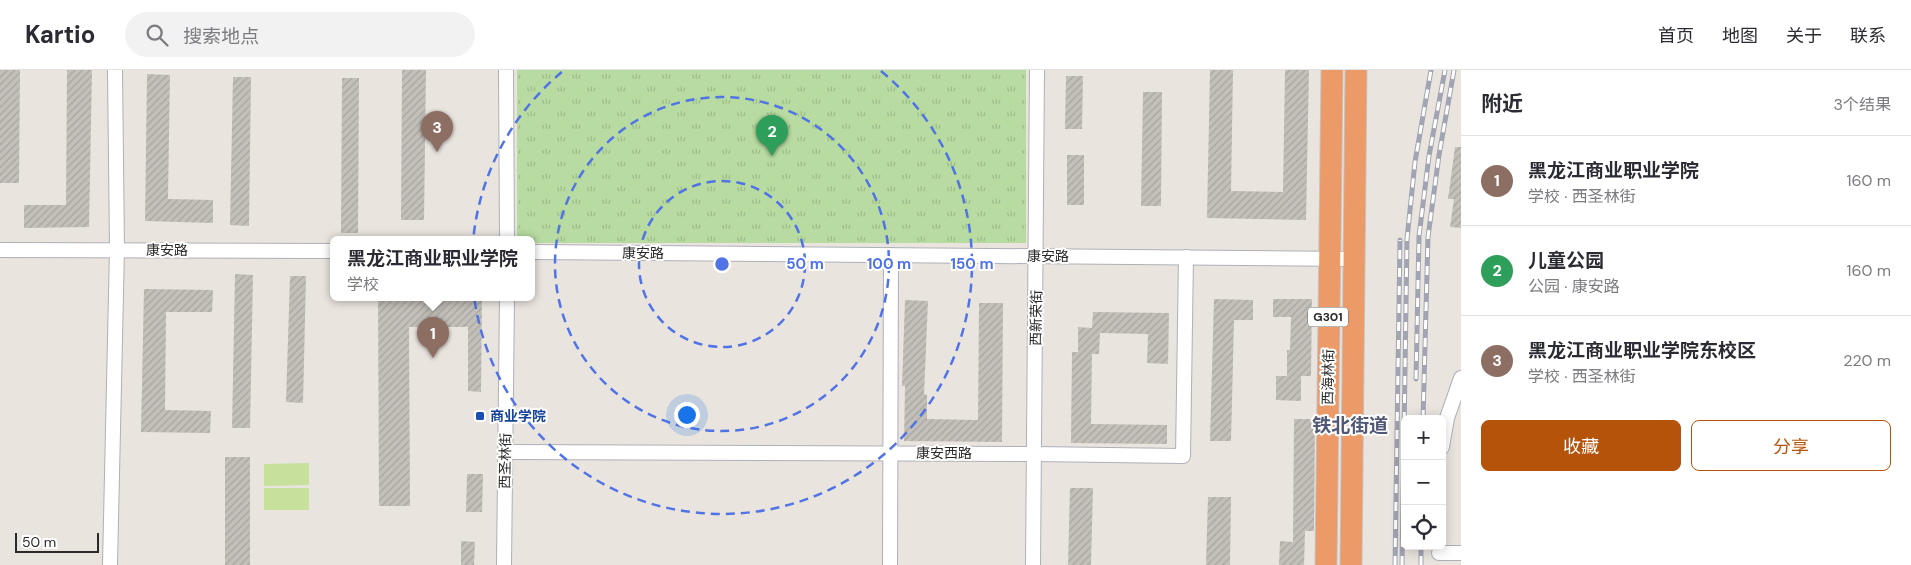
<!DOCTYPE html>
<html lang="zh">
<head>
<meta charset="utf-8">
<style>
  body { margin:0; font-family:"DM Sans","Noto Sans SC",sans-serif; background:#f2f2f3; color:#2b2b33 }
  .controls { position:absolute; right:15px; bottom:15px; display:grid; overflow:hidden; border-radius:8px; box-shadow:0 2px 12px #0003 }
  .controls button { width:45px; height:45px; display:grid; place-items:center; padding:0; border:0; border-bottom:1px solid #e1e1e2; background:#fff; color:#2b2b33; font:25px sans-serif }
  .scale { position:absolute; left:15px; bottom:12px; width:84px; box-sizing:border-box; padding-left:5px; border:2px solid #2a2a2a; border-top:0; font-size:14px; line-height:18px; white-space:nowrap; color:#2a2a2a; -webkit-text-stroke:4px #fff; paint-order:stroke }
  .you { position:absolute; left:686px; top:344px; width:18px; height:18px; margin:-12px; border:4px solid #fff; border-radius:50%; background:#1a73e8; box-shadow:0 0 0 8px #1a73e833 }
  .badge { display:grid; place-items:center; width:32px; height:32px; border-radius:50%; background:#b45309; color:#fff; font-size:16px; font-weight:700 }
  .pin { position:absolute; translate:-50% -41px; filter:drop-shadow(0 1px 2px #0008) }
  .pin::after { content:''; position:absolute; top:26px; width:18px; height:15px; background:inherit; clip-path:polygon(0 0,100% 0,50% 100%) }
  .popup { position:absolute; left:330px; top:166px; width:205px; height:65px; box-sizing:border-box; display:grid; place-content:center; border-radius:8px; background:#fff; filter:drop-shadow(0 1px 4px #0005); font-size:16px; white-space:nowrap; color:#7c7c81 }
  .popup b { font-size:19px; color:#2b2b33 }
  .popup::after { content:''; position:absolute; left:50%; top:100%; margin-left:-10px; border:10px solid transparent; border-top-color:#fff }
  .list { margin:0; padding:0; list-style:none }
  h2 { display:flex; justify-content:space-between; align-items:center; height:65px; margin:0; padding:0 20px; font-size:21px }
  h2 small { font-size:16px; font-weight:400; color:#7c7c81 }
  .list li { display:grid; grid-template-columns:32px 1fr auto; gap:15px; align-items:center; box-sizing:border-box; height:90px; padding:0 20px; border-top:1px solid #e1e1e2 }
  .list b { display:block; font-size:19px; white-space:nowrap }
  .list p { margin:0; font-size:16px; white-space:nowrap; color:#7c7c81 }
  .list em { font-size:16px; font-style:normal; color:#7c7c81 }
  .actions { display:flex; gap:10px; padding:15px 20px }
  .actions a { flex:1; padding:11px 0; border:1px solid #b45309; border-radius:8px; text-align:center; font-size:18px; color:#b45309 }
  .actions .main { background:#b45309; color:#fff }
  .icon { flex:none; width:28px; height:28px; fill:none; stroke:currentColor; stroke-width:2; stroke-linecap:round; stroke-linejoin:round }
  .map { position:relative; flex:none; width:1461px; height:495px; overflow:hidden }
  header { display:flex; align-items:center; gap:30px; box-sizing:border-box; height:70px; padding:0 25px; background:#fff; border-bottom:1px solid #e1e1e2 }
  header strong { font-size:24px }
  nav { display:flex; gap:28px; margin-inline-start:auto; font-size:18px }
  .search { width:350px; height:45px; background:#f2f2f3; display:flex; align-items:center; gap:12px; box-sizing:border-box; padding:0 18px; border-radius:28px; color:#7c7c81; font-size:19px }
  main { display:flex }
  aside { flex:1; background:#fff }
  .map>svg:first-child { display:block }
  .park { fill:url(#park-tufts) }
  .pitch { fill:#c7e19d }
  .building { fill:url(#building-hatch) }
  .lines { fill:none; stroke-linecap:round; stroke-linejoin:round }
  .minor-casing { stroke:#aeb0b9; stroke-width:16 }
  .highway-casing { stroke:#c3c3c3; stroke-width:23 }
  .minor { stroke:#fff; stroke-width:14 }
  .highway { stroke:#eb9a68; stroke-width:21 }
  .rail-casing { stroke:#a1a4b2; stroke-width:5 }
  .rail { stroke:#fff; stroke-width:3; stroke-dasharray:9; stroke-linecap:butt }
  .ring { fill:none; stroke:#5073e5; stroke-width:2.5; stroke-dasharray:9 6 }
  .transit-dot { fill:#1a4fb4; stroke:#fff; stroke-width:2 }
  .labels { text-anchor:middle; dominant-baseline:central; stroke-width:4; stroke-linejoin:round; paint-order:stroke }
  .shield { fill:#fff; stroke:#6a6a6a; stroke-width:1 }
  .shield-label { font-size:12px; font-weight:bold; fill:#2a2a2a }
  .street-label { font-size:14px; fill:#2a2a2a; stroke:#fff }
  .transit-label { font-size:14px; font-weight:bold; fill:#164399; stroke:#fff; text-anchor:start }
  .district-label { font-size:19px; font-weight:bold; fill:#505875; stroke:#fff }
  .centre { fill:#5073e5; stroke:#fff; stroke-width:2.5 }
  .ring-label { font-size:15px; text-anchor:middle; font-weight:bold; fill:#5073e5; stroke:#fff; stroke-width:4; stroke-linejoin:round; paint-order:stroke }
</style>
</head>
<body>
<header>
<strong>Kartio</strong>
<div class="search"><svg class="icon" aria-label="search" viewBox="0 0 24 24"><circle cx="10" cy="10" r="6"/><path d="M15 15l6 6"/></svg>搜索地点</div>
<nav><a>首页</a><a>地图</a><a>关于</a><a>联系</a></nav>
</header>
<main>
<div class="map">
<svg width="1461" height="495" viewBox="0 0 1461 495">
  <defs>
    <pattern id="park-tufts" width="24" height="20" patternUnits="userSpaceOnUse" patternTransform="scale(1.25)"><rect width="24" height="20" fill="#b7dba0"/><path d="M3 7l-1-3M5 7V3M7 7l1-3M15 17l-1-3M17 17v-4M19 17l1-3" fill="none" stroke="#9ebc8a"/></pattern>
    <pattern id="building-hatch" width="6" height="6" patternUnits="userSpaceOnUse" patternTransform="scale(1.25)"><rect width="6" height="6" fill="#c3bfb9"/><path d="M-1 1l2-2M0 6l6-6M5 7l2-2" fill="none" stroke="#a8a49f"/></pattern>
  </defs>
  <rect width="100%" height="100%" fill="#eae4de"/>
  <polygon class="park" points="517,0 1026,0 1026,173 532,173 532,169 517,169"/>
  <g class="pitch">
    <polygon points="309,393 309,415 264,416 264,394"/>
    <rect x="264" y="418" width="45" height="22"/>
  </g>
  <g class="building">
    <polygon points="0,0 20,0 19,113 0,113"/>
    <polygon points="67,0 92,0 89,157 24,158 24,135 66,135"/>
    <polygon points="402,0 426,0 424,150 401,150"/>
    <polygon points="1210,0 1233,0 1231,121 1283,122 1285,0 1309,0 1306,150 1207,148"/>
    <polygon points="147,4 170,5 168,129 213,130 213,153 145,151"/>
    <polygon points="1066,6 1083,6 1082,59 1065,59"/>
    <polygon points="233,7 251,7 249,156 230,155"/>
    <polygon points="342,8 359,8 358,163 341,163"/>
    <polygon points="1143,22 1162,22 1161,136 1141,136"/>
    <polygon points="1455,77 1461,77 1461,158 1450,157 1454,129 1448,129"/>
    <rect x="1067" y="85" width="17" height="50"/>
    <polygon points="235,204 253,205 250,358 232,358"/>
    <polygon points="290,206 306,206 303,333 286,332"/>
    <polygon points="144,219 213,220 212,242 166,242 165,340 211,341 210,363 141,362"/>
    <polygon points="378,227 482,227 481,322 468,321 468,257 409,257 410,436 379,436"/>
    <polygon points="1214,229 1253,230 1253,250 1234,250 1231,371 1210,371"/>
    <polygon points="1273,229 1312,229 1311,306 1301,306 1301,331 1276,330 1276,306 1287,306 1287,280 1290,280 1291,247 1273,247"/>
    <polygon points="905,230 928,231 924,324 927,325 927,349 978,350 979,233 1003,233 1002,372 904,371 905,316 902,316"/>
    <polygon points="1093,242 1169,243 1168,294 1147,293 1148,264 1100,263 1099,284 1092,284 1091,354 1167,355 1167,374 1071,373 1072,282 1078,282 1078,257 1092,258"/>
    <polygon points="1294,349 1315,349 1314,461 1305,461 1304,495 1279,495 1280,471 1293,472"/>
    <rect x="225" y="387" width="25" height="108"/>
    <polygon points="467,404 483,404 482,442 466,442"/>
    <polygon points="1070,418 1093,418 1091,495 1068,495"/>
    <polygon points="1208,427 1231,427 1230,495 1206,495"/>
    <polygon points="461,471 475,472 474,495 461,495"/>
  </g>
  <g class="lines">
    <defs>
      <g id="minor">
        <polyline points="506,0 507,169"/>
        <polyline points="0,180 334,181"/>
        <polyline points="532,182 1354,189"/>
        <polyline points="1442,377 1447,348 1461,308"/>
        <polyline points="505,382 1034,384 1183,386 1186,187"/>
        <polyline points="1439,483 1461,483"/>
        <polyline points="110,495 117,179 115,0"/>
        <polyline points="504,495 507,227"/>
        <polyline points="890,495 891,185"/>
        <polyline points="1033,495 1037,0"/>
      </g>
      <g id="highway">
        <polyline points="1326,495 1332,0"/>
        <polyline points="1351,495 1356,0"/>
      </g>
    </defs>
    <use href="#minor" class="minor-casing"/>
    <use href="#highway" class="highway-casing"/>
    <use href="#minor" class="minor"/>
    <use href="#highway" class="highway"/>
    <defs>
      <g id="rail">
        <polyline points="1416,309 1419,166 1429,86 1445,0"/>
        <polyline points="1423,349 1428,167 1439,85 1454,0"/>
        <polyline points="1395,495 1400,170"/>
        <polyline points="1402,495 1407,169 1415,92 1431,0"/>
        <polyline points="1421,495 1421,476"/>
      </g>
    </defs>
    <use href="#rail" class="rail-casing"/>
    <use href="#rail" class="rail"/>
  </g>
  <g class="ring">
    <circle cx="722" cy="194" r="83"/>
    <circle cx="722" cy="194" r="167"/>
    <path d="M881 1A250 250 0 1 1 563 1"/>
  </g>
  <rect class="transit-dot" x="475" y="341" width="10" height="10" rx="2.5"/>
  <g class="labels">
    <rect class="shield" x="1308" y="237.5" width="40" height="19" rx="4"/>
    <g class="shield-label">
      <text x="1328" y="247">G301</text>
    </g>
    <g class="street-label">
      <text x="167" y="180">康安路</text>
      <text x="643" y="183">康安路</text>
      <text x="1048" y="186">康安路</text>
      <text transform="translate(1036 248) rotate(-89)">西新荣街</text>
      <text transform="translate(1328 307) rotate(-89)">西海林街</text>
      <text x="944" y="383">康安西路</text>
      <text transform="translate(505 391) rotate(-89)">西圣林街</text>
    </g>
    <g class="transit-label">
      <text x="490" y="346">商业学院</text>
    </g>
    <g class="district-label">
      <text x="1350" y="355">铁北街道</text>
    </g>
  </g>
  <circle cx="722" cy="194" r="8" class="centre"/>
  <g class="ring-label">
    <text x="805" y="199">50 m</text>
    <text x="889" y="199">100 m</text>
    <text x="972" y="199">150 m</text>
  </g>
</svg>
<div class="controls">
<button>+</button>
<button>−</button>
<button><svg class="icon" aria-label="locate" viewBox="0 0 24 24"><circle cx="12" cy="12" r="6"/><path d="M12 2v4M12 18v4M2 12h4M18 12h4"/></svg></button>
</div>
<div class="scale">50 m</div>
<div class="you"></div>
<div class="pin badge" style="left:433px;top:288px;background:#8d6e63">1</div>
<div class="popup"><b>黑龙江商业职业学院</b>学校</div>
<div class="pin badge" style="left:772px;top:86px;background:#2e9e5b">2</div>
<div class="pin badge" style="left:437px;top:82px;background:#8d6e63">3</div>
</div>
<aside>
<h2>附近<small>3个结果</small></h2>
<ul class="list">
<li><span class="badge" style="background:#8d6e63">1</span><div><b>黑龙江商业职业学院</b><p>学校 · 西圣林街</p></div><em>160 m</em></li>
<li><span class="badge" style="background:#2e9e5b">2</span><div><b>儿童公园</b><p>公园 · 康安路</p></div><em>160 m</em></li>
<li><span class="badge" style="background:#8d6e63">3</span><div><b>黑龙江商业职业学院东校区</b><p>学校 · 西圣林街</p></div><em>220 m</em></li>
</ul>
<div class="actions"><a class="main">收藏</a><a>分享</a></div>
</aside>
</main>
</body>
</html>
